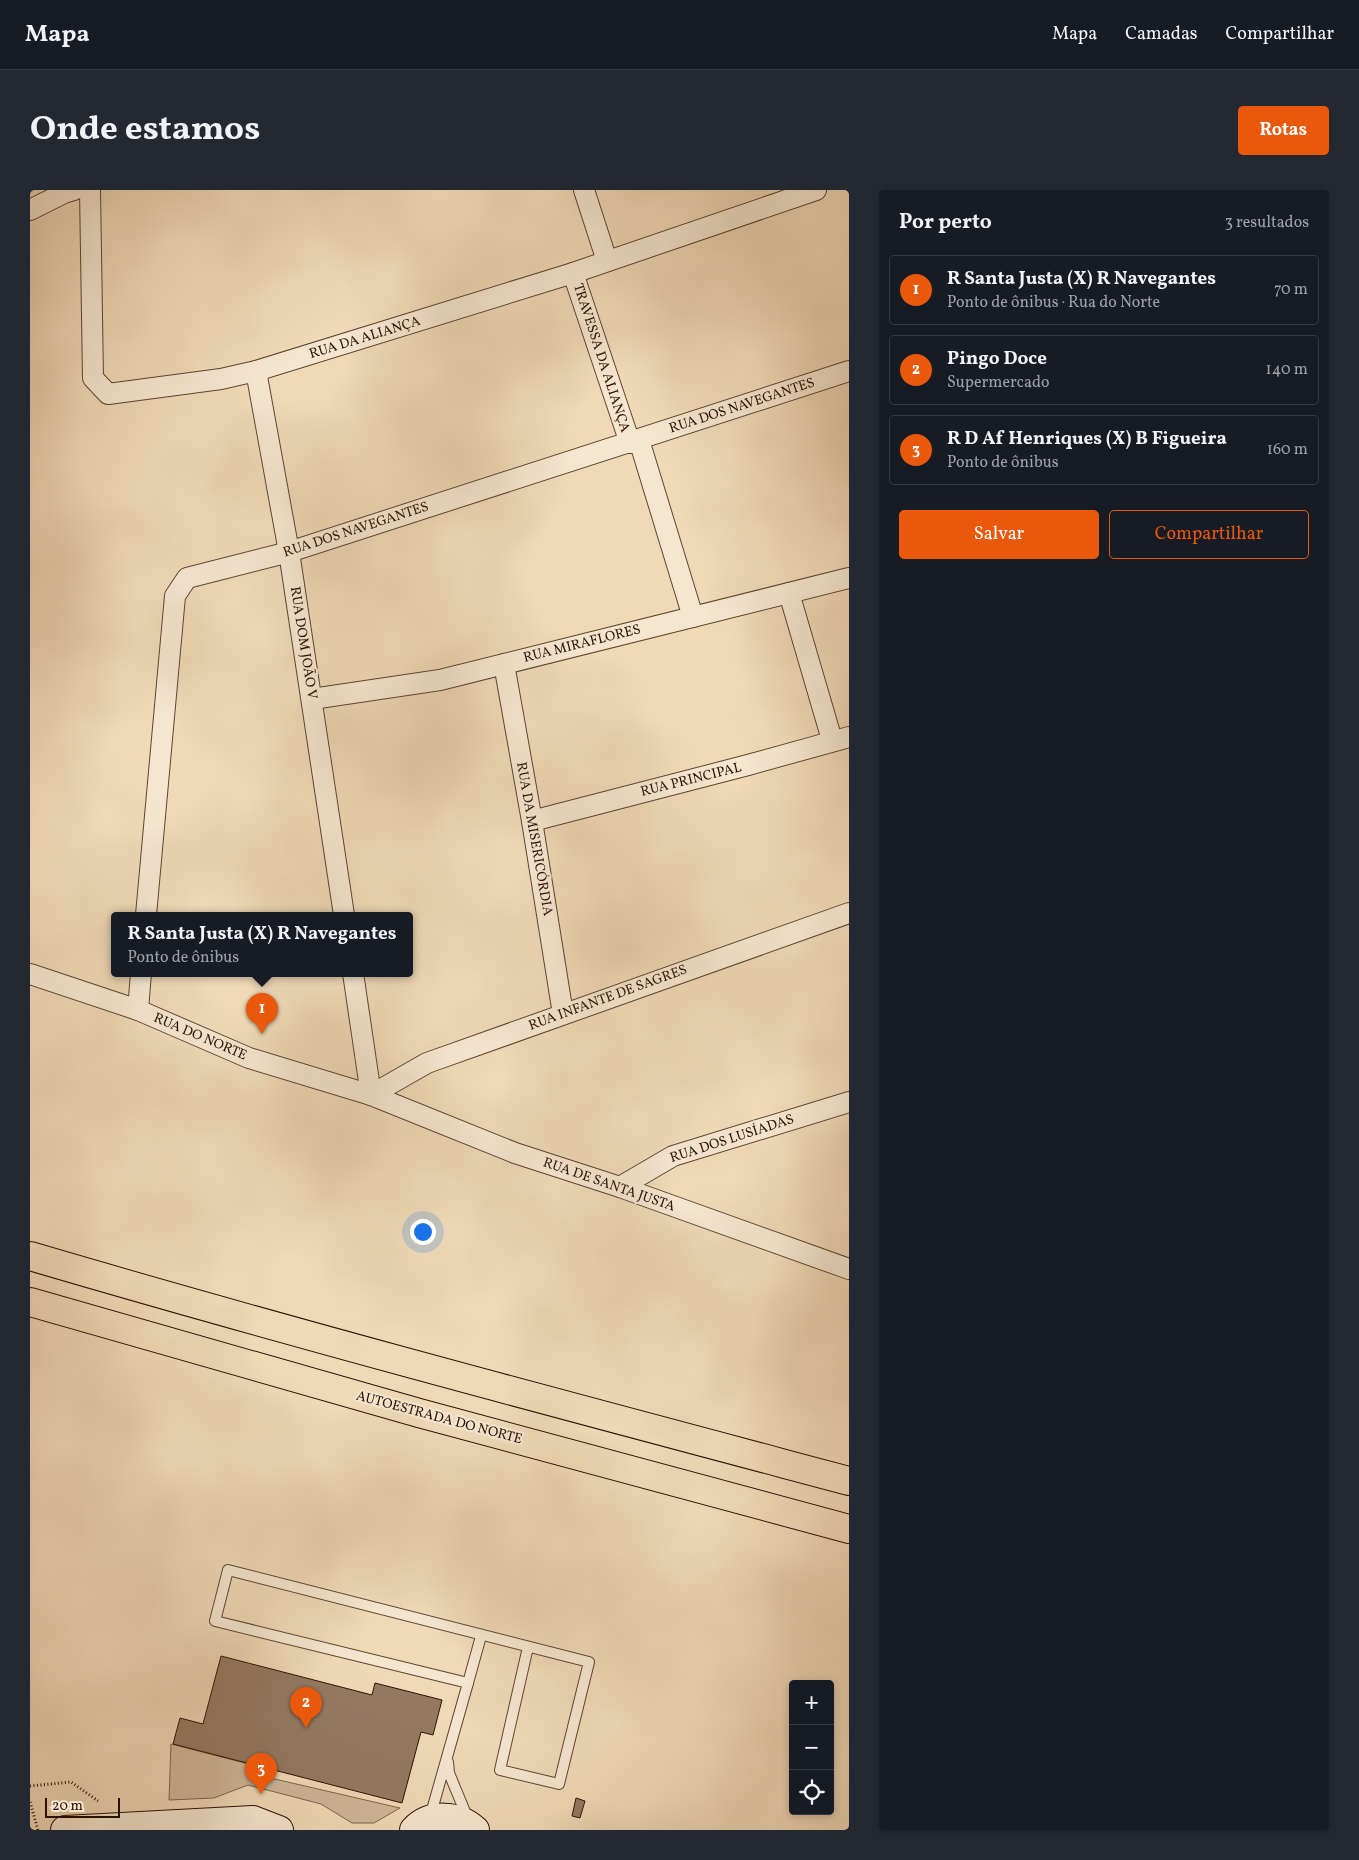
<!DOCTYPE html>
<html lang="pt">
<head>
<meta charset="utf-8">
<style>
  body { margin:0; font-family:Vollkorn,serif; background:#242831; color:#f1f3f6 }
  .controls { position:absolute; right:15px; bottom:15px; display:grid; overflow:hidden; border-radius:5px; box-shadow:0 2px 8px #0003 }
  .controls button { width:45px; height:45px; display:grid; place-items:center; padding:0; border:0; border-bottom:1px solid #363941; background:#171b24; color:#f1f3f6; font:25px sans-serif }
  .scale { position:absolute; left:15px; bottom:12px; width:75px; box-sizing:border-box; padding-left:5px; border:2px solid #2f1104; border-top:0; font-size:14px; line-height:18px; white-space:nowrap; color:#2f1104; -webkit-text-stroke:4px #f5e6d0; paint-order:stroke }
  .you { position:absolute; left:392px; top:1041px; width:18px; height:18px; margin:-12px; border:4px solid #fff; border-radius:50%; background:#1a73e8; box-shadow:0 0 0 8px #1a73e833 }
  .badge { display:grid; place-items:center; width:32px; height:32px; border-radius:50%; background:#ea580c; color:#fff; font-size:16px; font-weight:700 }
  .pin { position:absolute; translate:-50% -41px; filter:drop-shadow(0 1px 2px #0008) }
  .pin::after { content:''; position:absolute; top:26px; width:18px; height:15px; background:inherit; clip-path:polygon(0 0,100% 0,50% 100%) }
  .popup { position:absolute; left:81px; top:722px; width:302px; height:65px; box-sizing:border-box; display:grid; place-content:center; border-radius:5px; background:#171b24; filter:drop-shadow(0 1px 4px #0005); font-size:16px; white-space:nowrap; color:#9ea1a6 }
  .popup b { font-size:19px; color:#f1f3f6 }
  .popup::after { content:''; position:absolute; left:50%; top:100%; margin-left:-10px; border:10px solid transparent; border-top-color:#171b24 }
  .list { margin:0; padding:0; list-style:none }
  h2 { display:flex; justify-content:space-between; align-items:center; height:65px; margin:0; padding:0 20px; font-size:21px }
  h2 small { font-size:16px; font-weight:400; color:#9ea1a6 }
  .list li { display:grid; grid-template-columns:32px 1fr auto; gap:15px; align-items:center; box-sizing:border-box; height:70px; margin:0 10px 10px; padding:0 10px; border:1px solid #363941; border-radius:5px }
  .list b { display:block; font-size:19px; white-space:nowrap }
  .list p { margin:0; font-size:16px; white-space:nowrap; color:#9ea1a6 }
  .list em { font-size:16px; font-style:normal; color:#9ea1a6 }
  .actions { display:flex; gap:10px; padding:15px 20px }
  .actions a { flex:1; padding:11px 0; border:1px solid #ea580c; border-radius:5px; text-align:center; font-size:18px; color:#ea580c }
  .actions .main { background:#ea580c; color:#fff }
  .icon { flex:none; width:28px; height:28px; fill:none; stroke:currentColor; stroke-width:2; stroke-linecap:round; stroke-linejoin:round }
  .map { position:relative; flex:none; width:819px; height:1640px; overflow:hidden; border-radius:5px }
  header { display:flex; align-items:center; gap:30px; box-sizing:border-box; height:70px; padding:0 25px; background:#171b24; border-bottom:1px solid #363941 }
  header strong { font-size:24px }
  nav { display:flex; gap:28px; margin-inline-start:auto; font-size:18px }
  .intro { display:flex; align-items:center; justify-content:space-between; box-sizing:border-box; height:120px; padding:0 30px }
  h1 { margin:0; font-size:35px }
  .button { padding:12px 22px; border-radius:5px; background:#ea580c; color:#fff; font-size:18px; font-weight:700 }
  main { display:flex; gap:30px; padding:0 30px }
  aside { flex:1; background:#171b24; border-radius:5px; box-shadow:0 2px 8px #0003 }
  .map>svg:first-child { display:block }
  .green { fill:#ceb799; stroke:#7e644e }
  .building { fill:#937961; stroke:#2f1104 }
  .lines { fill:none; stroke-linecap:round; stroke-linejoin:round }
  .lane-casing { stroke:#5f4331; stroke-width:12 }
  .street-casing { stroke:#5f4331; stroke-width:22 }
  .secondary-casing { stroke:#2f1104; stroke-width:30 }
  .highway-casing { stroke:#2f1104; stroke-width:30 }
  .path { stroke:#2f1104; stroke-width:3; stroke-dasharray:1 2.5; stroke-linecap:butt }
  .lane { stroke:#f5e6d0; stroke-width:10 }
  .street { stroke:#f5e6d0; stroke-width:20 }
  .secondary { stroke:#f5e6d0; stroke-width:28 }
  .highway { stroke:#efd9b7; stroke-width:28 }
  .labels { text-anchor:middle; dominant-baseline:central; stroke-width:4.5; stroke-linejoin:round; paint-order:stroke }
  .street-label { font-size:14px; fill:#2f1104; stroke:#f5e6d0 }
</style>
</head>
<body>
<header>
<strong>Mapa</strong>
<nav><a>Mapa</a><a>Camadas</a><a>Compartilhar</a></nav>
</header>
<div class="intro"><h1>Onde estamos</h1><a class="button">Rotas</a></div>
<main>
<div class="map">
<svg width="819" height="1640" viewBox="0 0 819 1640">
  <rect width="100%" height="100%" fill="#efd9b7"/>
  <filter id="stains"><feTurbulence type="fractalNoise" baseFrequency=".004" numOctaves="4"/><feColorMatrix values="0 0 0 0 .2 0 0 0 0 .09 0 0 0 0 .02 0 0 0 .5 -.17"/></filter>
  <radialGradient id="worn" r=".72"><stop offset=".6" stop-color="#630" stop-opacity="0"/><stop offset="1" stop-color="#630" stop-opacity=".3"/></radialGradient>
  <polygon class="green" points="141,1554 238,1579 236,1587 370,1618 344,1633 322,1633 291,1614 218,1595 184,1608 139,1610"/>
  <g class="building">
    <polygon points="191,1466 342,1505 345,1493 412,1510 403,1545 391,1542 372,1613 143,1554 150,1528 173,1534"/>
    <polygon points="546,1608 555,1611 550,1628 542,1626"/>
  </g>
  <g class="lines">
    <defs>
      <g id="lane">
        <polyline points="438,1493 451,1446"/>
        <polyline points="418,1572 419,1583 438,1629"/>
        <polyline points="400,1627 438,1493 185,1431 198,1380 559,1472 529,1594 470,1580 498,1457"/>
      </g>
      <g id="street">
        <polyline points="60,0 63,188 78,204 191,189 226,181 543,83 786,0"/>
        <polyline points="554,0 577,71"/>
        <polyline points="0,20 34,3 44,0"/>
        <polyline points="543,83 600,253"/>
        <polyline points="226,181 259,362 314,725"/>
        <polyline points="609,250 663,427"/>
        <polyline points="759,403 802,550"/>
        <polyline points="474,474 502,631 533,824"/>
        <polyline points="282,509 410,490 819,388"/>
        <polyline points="502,631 718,575 819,547"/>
        <polyline points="116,725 145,406 157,388 259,362 819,181"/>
        <polyline points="323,783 341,905"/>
        <polyline points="0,784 108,820 219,868 341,905 485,963 590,997 819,1079"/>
        <polyline points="108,820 111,783"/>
        <polyline points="341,905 397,873 819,723"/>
        <polyline points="590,997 643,966 819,912"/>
      </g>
      <g id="secondary">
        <polyline points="35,1640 223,1630 249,1640"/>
        <path d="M384,1640C400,1623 428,1624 445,1640"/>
      </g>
      <g id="highway">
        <path d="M0,1066C272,1146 545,1218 819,1291"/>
        <polyline points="0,1112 389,1223 819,1339"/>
      </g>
    </defs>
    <use href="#lane" class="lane-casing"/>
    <use href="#street" class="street-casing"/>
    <use href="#secondary" class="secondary-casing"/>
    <use href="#highway" class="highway-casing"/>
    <g class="path">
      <polyline points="0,1596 41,1592 68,1611"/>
      <polyline points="0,1612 8,1640"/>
    </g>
    <use href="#lane" class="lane"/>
    <use href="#street" class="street"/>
    <use href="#secondary" class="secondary"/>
    <use href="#highway" class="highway"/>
  </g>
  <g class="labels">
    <g class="street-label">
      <text transform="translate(335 148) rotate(-17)">RUA DA ALIANÇA</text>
      <text transform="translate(571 168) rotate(72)">TRAVESSA DA ALIANÇA</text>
      <text transform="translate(712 216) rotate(-18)">RUA DOS NAVEGANTES</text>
      <text transform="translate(326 340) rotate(-18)">RUA DOS NAVEGANTES</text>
      <text transform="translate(273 453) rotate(81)">RUA DOM JOÃO V</text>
      <text transform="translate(552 454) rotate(-14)">RUA MIRAFLORES</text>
      <text transform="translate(661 590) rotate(-14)">RUA PRINCIPAL</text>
      <text transform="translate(504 649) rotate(80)">RUA DA MISERICÓRDIA</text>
      <text transform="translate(578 808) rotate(-20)">RUA INFANTE DE SAGRES</text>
      <text transform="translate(170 847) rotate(23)">RUA DO NORTE</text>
      <text transform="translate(702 949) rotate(-18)">RUA DOS LUSÍADAS</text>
      <text transform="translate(579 995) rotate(19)">RUA DE SANTA JUSTA</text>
      <text transform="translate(409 1228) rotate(15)">AUTOESTRADA DO NORTE</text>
    </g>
  </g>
  <rect width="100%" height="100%" filter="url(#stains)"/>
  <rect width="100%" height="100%" fill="url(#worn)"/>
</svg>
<div class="controls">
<button>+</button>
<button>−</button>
<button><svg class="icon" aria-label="locate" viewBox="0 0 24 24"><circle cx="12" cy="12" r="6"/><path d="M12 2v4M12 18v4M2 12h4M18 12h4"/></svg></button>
</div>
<div class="scale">20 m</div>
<div class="you"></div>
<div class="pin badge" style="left:232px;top:844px">1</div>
<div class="popup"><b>R Santa Justa (X) R Navegantes</b>Ponto de ônibus</div>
<div class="pin badge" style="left:276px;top:1538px">2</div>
<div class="pin badge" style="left:231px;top:1604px">3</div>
</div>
<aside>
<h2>Por perto<small>3 resultados</small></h2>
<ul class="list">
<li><span class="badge">1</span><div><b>R Santa Justa (X) R Navegantes</b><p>Ponto de ônibus · Rua do Norte</p></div><em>70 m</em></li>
<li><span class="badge">2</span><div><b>Pingo Doce</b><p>Supermercado</p></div><em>140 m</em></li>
<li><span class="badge">3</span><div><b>R D Af Henriques (X) B Figueira</b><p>Ponto de ônibus</p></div><em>160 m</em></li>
</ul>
<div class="actions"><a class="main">Salvar</a><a>Compartilhar</a></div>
</aside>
</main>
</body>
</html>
